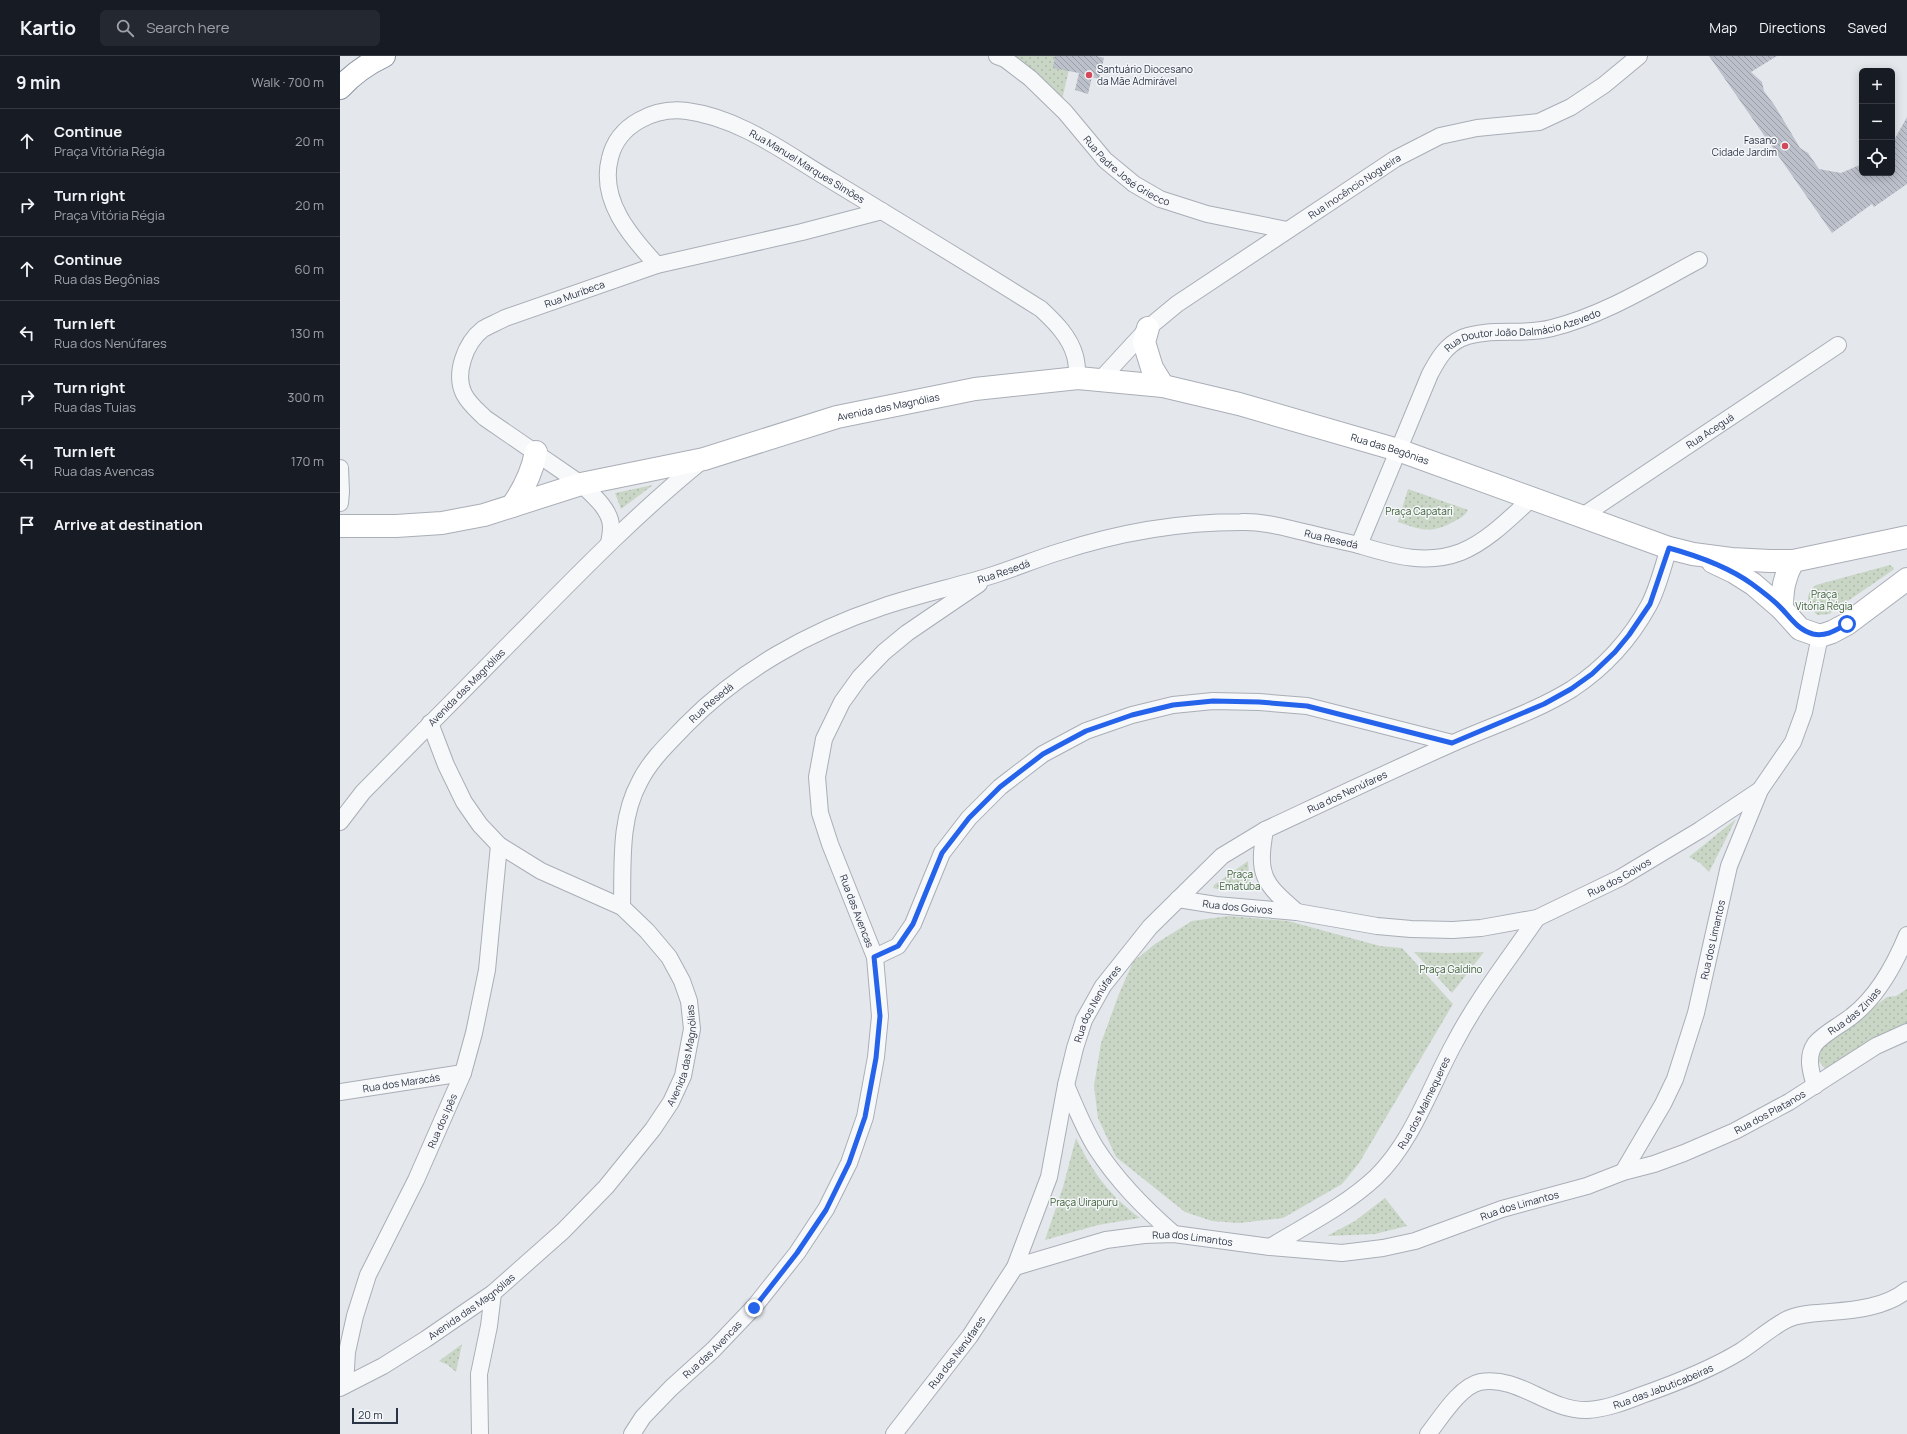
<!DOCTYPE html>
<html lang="en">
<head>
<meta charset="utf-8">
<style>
  body { margin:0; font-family:Manrope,sans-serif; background:#242831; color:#f1f3f6 }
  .controls { position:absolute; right:12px; top:12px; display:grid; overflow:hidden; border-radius:6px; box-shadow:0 2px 10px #0003 }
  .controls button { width:36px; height:36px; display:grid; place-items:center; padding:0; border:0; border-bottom:1px solid #363941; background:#171b24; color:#f1f3f6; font:20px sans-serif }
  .scale { position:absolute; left:12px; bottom:10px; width:46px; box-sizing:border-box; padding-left:4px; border:2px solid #2b3445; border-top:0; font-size:11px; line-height:14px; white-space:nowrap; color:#2b3445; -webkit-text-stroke:3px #f4f6f9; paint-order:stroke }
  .stop { position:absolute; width:12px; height:12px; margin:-9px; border:3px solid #2563eb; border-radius:50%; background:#fff }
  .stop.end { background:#2563eb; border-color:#fff; box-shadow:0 1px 4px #0008 }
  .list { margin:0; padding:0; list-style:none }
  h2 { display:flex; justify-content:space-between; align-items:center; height:52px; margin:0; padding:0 16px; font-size:17px }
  h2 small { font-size:13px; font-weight:400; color:#9ea1a6 }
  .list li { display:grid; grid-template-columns:26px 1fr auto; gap:12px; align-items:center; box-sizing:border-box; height:64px; padding:0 16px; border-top:1px solid #363941 }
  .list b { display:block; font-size:15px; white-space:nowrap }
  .list p { margin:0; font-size:13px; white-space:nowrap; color:#9ea1a6 }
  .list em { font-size:13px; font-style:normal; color:#9ea1a6 }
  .icon { flex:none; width:22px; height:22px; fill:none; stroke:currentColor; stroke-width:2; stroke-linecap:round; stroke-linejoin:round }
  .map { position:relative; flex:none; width:1567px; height:1378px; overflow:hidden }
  header { display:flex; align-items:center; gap:24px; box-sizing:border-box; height:56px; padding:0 20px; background:#171b24; border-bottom:1px solid #363941 }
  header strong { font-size:19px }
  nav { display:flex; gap:22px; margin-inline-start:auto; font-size:14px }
  .search { width:280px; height:36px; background:#242831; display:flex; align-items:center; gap:10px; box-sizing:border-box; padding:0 14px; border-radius:6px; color:#9ea1a6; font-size:15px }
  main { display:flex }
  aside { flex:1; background:#171b24 }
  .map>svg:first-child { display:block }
  .green { fill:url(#green-dots) }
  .building { fill:url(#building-back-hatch) }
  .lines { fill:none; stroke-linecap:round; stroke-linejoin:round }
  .minor-casing { stroke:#a9aeb7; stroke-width:18 }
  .secondary-casing { stroke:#a9aeb7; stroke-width:24 }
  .trunk-casing { stroke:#8b94a3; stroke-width:24 }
  .minor { stroke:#f7f8fa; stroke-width:16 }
  .secondary { stroke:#fff; stroke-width:22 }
  .trunk { stroke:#fff; stroke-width:22 }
  .route { stroke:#2563eb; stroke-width:5 }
  .poi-dot { fill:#d1495b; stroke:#f4f6f9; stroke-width:1.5 }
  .labels { text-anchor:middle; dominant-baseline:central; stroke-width:3; stroke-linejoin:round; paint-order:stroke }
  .poi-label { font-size:10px; fill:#2b3445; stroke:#f4f6f9; text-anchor:start }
  .street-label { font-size:10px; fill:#2b3445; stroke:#f4f6f9 }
  .park-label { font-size:10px; fill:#3f6138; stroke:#f4f6f9 }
</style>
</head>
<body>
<header>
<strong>Kartio</strong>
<div class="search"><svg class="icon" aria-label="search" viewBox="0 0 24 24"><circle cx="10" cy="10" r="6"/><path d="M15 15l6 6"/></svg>Search here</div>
<nav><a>Map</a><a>Directions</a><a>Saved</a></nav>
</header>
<main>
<aside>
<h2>9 min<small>Walk · 700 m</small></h2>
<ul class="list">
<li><svg class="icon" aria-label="ahead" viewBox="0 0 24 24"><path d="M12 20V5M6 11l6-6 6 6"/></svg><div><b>Continue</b><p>Praça Vitória Régia</p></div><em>20 m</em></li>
<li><svg class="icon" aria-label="right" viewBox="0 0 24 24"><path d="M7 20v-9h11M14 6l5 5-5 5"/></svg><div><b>Turn right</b><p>Praça Vitória Régia</p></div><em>20 m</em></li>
<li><svg class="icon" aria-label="ahead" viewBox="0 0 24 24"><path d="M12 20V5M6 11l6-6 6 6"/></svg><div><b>Continue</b><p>Rua das Begônias</p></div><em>60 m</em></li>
<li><svg class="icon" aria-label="left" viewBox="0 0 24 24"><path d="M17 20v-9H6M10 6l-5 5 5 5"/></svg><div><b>Turn left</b><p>Rua dos Nenúfares</p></div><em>130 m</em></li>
<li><svg class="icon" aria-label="right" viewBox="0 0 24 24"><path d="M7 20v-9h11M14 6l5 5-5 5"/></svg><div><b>Turn right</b><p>Rua das Tuias</p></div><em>300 m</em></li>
<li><svg class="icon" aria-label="left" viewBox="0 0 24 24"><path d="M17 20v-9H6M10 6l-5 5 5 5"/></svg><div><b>Turn left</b><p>Rua das Avencas</p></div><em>170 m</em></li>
<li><svg class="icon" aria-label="arrive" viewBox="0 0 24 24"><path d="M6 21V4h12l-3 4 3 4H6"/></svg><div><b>Arrive at destination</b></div></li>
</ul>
</aside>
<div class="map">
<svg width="1567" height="1378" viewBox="0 0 1567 1378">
  <defs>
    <pattern id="green-dots" width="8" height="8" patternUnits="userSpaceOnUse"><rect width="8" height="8" fill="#c9d6c5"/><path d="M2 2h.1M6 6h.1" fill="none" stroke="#adb8ab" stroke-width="1.8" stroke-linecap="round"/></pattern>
    <pattern id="building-back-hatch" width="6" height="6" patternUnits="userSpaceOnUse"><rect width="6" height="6" fill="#bbc0ca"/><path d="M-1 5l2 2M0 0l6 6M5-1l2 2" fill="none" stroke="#989da6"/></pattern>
  </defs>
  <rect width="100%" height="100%" fill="#e4e7ec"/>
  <g class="green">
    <polygon points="675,0 732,0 722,44 690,12"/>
    <polygon points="313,429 281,453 275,437"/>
    <path d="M1068,433L1128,454C1125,460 1119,463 1113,466C1091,478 1081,474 1058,466Z"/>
    <path d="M1550,509L1554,512L1553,514L1489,558L1478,559C1466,551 1464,538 1476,529Z"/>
    <polygon points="1396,763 1369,816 1360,807 1349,801"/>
    <polygon points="908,805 909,819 914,833 882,834 873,832 874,829"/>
    <polygon points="889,860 948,865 1040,890 1062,892 1113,948 1019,1107 1002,1128 943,1162 899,1167 872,1165 845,1156 776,1101 758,1062 754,1030 761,987 779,938 793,906 815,888 852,865"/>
    <polygon points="1074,896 1107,897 1144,896 1112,937"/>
    <polygon points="1567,933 1567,967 1541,982 1488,1016 1474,1000 1479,992 1547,941 1556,940"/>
    <path d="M736,1082C753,1117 769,1139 800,1162L758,1169L705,1184L723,1131Z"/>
    <polygon points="1045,1142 1067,1170 1035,1178 987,1180 1015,1165"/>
    <polygon points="122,1288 116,1316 108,1309 99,1305"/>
  </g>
  <g class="building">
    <polygon points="715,0 757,0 764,2 759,23 752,21 748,38 735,34 739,17 713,12"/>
    <polygon points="1369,0 1437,0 1411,16 1422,26 1424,35 1435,50 1460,92 1468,97 1479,113 1501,117 1522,108 1522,117 1552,117 1552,88 1567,61 1567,128 1534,151 1532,148 1492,177"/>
  </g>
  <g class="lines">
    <defs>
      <g id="minor">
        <path id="s1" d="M657,0L665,3L690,22L725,56L765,104L794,128L820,143L867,158L947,174"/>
        <path id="s2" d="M317,209C290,180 259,144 270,102C278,68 315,51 347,55C401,62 448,99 494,126C563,168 633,210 701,253C715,266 730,281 735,300C737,307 737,315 738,322"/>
        <path id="s3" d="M761,323L808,272L837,248L1055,103L1100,80L1137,72L1199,66L1231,51L1264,29L1299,0"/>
        <polyline points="0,412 1,436 0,447"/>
        <path id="s4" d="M1241,461L1498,289"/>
        <path id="s5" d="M269,487C270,482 271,477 271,471C271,454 253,439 241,428L145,362C138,355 129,348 124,338C114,318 125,287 143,273C150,269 158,266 165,262L317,209L462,176L542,155"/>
        <path id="s6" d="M1019,489L1090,318C1098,303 1106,289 1122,282C1150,271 1183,280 1212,272C1264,259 1312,229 1359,204"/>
        <path id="s7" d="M0,766L23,736C78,680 133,624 189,568C245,511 301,454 363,404"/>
        <path d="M925,774C917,819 923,827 957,856"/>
        <path id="s8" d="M838,843L876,849L957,856L1037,870L1071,873L1113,874L1141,872L1197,862L1280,822L1360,774L1420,734L1453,686L1464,656L1480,580"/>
        <path id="s9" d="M282,851C283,808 279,763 300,725C311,703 330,686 346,669C400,614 470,575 542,551C577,539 614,531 650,520C673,513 696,503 719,496C777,477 840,466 901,466C924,465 946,472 968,477C986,482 1004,485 1022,490C1055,500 1087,509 1121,496C1148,485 1171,461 1192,442"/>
        <polyline points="535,901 558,890 573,868 602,797 629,762 660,731 703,698 746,675 792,659 833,649 873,645 919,646 967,650 1112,687"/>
        <path d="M726,1029C735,1050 744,1073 756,1092C778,1126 804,1152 834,1178"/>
        <path id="s10" d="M1475,1030C1471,1016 1466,1001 1475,988C1484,977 1501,969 1512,960C1538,940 1555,908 1567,879"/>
        <path id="s11" d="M0,1036L123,1017"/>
        <path id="s12" d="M1283,1116L1323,1048L1335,1023L1356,957L1389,810L1420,734"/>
        <path id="s13" d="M930,1191C966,1169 1005,1150 1036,1121C1073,1085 1090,1031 1115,986C1138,942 1169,903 1197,862"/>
        <path id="s14" d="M675,1211L766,1184L804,1179L834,1178L930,1191L1002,1197L1043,1192L1075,1185L1162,1153L1247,1130L1283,1116L1314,1108L1344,1097L1395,1075L1449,1046L1536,990L1567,976"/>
        <path id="s15" d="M5,1329L7,1296L15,1260L28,1219L76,1124L123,1017L134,977L147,914L159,789"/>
        <path id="s16" d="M0,1332L43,1310L86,1283L153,1237L223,1175L266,1131L313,1073L331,1046L343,1020L352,973L349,945L342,925L329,901L307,875L282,851L201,815L159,789L140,769L124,746L106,709L90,667"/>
        <polyline points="140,1378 139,1318 149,1270 153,1237"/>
        <path id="s17" d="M292,1378L303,1361L331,1332L373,1294L414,1251L457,1197L486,1153L509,1107L525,1061L536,1001L540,960L535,901L490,788L480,757L477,721L484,683L502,646L520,621L544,596L567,577L639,528"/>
        <path id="s18" d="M554,1378L630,1280L675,1211L709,1121L726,1029L735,992L744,964L763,930L810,871L882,800L925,774C987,745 1048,716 1111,688C1151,670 1195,656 1232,633C1264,612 1291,582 1309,549C1318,532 1323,510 1329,492"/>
        <path id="s19" d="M1088,1378C1100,1363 1120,1330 1140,1326C1179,1319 1208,1355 1247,1354C1266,1353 1284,1346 1302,1339C1336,1327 1370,1314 1401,1295C1417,1285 1431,1271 1448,1263C1461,1257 1476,1257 1490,1256C1516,1254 1546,1251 1567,1234"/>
      </g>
      <g id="secondary">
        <polyline points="808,272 804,286 812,312 823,330"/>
        <path d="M172,450C184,433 192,417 196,396"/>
        <path id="s20" d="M0,470H56L102,467L144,459L241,428L364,403L497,361L635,333L738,322L823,330L899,348L1058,394L1329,492L1353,498L1391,503L1430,505H1453L1567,481"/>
        <polyline points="1373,506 1394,516 1413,528 1442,553 1460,573 1480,580 1492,576 1507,568 1567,523"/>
        <path d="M1442,553C1442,534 1444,521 1453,505"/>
      </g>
      <path id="trunk" d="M0,32C13,18 27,8 44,0"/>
    </defs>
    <use href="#minor" class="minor-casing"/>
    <use href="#secondary" class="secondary-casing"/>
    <use href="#trunk" class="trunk-casing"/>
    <use href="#minor" class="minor"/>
    <use href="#secondary" class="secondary"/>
    <use href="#trunk" class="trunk"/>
  </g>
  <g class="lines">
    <path class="route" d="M414,1252L457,1197L486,1154L509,1107L525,1061L536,1002L540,960L534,901L558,890L573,868L602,797L629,762L660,731L703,698L746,675L792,659L833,649L873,645L919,646L967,650L1112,687L1204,648L1231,633L1252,618L1275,596L1289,579L1310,548L1329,492C1358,500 1387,510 1412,528C1423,536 1434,544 1443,554C1452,564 1459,574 1473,578C1486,581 1496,574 1507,568"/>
  </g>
  <g class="poi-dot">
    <circle cx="749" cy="19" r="4"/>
    <circle cx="1445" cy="90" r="4"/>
  </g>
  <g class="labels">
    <g class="poi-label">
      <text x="757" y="13">Santuário Diocesano<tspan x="757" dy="12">da Mãe Admirável</tspan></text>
      <text x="1437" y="84" text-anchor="end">Fasano<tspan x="1437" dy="12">Cidade Jardim</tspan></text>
    </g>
    <g class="street-label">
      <text stroke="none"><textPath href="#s2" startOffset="354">Rua Manuel Marques Simões</textPath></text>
      <text stroke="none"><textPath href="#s1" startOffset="175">Rua Padre José Griecco</textPath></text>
      <text stroke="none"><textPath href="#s3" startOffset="320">Rua Inocêncio Nogueira</textPath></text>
      <text stroke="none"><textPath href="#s5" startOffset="389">Rua Muribeca</textPath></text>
      <text stroke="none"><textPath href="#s6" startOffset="295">Rua Doutor João Dalmácio Azevedo</textPath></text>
      <text stroke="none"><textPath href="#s20" startOffset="564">Avenida das Magnólias</textPath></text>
      <text stroke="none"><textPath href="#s4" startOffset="155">Rua Aceguá</textPath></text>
      <text stroke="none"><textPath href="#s20" startOffset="1077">Rua das Begônias</textPath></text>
      <text stroke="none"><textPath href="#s9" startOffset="895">Rua Resedá</textPath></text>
      <text stroke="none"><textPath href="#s9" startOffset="559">Rua Resedá</textPath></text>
      <text stroke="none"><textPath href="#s7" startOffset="185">Avenida das Magnólias</textPath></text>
      <text stroke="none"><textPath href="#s9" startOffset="235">Rua Resedá</textPath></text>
      <text stroke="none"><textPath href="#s18" startOffset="820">Rua dos Nenúfares</textPath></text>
      <text stroke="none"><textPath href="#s8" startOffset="454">Rua dos Goivos</textPath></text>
      <text stroke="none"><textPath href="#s8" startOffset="60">Rua dos Goivos</textPath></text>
      <text transform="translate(517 855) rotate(69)">Rua das Avencas</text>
      <text stroke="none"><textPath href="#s12" startOffset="251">Rua dos Limantos</textPath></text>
      <text stroke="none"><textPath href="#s18" startOffset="484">Rua dos Nenúfares</textPath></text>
      <text stroke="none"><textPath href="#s10" startOffset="95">Rua das Zinias</textPath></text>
      <text stroke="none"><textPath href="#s16" startOffset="491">Avenida das Magnólias</textPath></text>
      <text stroke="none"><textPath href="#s11" startOffset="62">Rua dos Maracás</textPath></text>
      <text stroke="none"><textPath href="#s13" startOffset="216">Rua dos Malmequeres</textPath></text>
      <text stroke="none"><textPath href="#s14" startOffset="785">Rua dos Platanos</textPath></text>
      <text stroke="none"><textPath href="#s15" startOffset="284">Rua dos Ipês</textPath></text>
      <text stroke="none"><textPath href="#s14" startOffset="517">Rua dos Limantos</textPath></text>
      <text stroke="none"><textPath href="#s14" startOffset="182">Rua dos Limantos</textPath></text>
      <text stroke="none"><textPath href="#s16" startOffset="155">Avenida das Magnólias</textPath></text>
      <text stroke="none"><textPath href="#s17" startOffset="117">Rua das Avencas</textPath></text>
      <text stroke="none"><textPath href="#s18" startOffset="103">Rua dos Nenúfares</textPath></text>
      <text stroke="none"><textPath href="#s19" startOffset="267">Rua das Jabuticabeiras</textPath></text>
    </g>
    <g class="park-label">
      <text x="1079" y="455">Praça Capatari</text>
      <text x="1484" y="538">Praça<tspan x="1484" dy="12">Vitória Régia</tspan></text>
      <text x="900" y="818">Praça<tspan x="900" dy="12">Ematuba</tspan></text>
      <text x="1111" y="913">Praça Galdino</text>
      <text x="744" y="1146">Praça Uirapuru</text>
    </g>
  </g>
</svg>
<div class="controls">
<button>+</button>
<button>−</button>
<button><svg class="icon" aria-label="locate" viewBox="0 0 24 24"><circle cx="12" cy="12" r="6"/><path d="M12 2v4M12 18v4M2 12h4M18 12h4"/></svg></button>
</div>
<div class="scale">20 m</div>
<div class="stop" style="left:1507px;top:568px"></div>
<div class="stop end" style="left:414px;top:1252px"></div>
</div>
</main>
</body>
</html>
